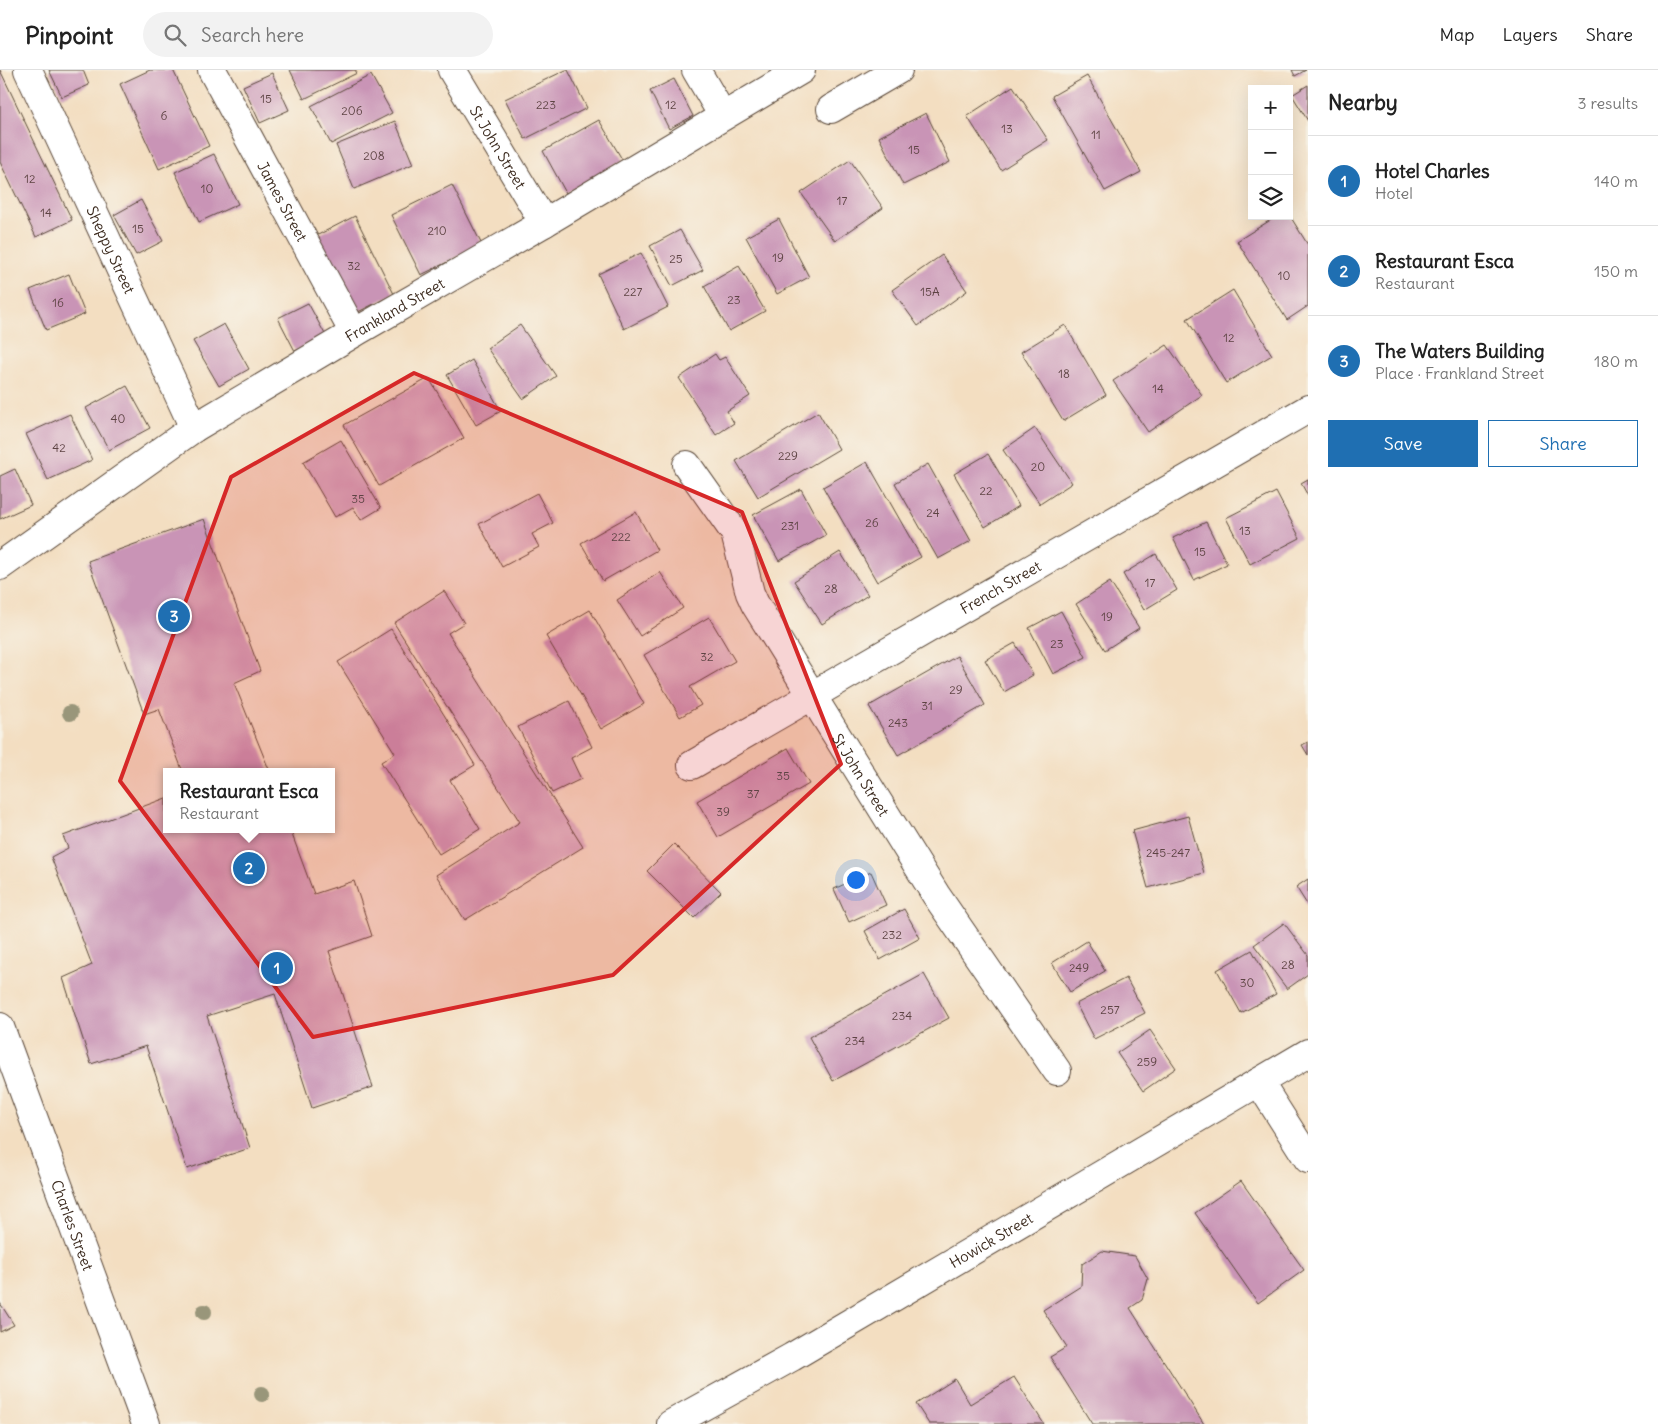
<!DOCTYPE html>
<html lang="en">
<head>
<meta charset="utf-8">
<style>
  body { margin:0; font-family:Delius,sans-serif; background:#f2f2f2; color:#222 }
  .controls { position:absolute; right:15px; top:15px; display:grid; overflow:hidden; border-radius:0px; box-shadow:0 5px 20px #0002 }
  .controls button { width:45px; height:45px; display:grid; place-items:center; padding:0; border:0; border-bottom:1px solid #e0e0e0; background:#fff; color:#222; font:25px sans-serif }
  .you { position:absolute; left:855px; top:809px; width:18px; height:18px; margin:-12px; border:4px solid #fff; border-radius:50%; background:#1a73e8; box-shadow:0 0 0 8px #1a73e833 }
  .badge { display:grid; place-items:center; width:32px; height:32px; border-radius:50%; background:#1f6fb2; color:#fff; font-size:16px; font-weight:700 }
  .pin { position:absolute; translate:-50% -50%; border:2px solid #fff; box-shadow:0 1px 5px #0006 }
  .popup { position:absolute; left:163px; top:698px; width:172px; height:65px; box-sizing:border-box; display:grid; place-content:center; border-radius:0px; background:#fff; filter:drop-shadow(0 1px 4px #0005); font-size:16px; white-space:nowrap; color:#767676 }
  .popup b { font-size:19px; color:#222 }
  .popup::after { content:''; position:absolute; left:50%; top:100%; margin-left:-10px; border:10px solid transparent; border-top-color:#fff }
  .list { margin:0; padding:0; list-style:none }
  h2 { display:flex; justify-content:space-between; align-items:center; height:65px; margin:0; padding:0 20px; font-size:21px }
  h2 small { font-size:16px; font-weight:400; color:#767676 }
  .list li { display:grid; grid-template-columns:32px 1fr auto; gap:15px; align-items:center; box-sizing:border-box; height:90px; padding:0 20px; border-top:1px solid #e0e0e0 }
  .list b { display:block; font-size:19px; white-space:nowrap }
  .list p { margin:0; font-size:16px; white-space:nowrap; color:#767676 }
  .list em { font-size:16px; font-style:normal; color:#767676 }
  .actions { display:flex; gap:10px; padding:15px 20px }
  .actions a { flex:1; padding:11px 0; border:1px solid #1f6fb2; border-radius:0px; text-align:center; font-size:18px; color:#1f6fb2 }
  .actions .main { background:#1f6fb2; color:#fff }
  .icon { flex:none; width:28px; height:28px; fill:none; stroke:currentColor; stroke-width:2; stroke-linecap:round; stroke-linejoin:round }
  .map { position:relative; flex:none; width:1308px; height:1354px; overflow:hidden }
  header { display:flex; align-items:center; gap:30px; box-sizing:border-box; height:70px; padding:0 25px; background:#fff; border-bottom:1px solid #e0e0e0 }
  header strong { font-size:24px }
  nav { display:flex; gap:28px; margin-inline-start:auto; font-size:18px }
  .search { width:350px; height:45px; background:#f2f2f2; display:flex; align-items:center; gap:12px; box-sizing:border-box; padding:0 18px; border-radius:28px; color:#767676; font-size:19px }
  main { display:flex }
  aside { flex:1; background:#fff }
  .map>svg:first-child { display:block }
  .building { fill:#c994b6 }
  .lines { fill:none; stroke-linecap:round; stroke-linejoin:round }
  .street-casing { stroke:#574536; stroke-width:30 }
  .secondary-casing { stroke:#574536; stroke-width:30 }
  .street { stroke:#fff; stroke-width:28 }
  .secondary { stroke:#fff; stroke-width:28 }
  .tree { fill:#99967a }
  .marked { fill:#d62828; fill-opacity:0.2; stroke:#d62828; stroke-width:4; stroke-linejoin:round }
  .labels { text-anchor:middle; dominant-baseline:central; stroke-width:5; stroke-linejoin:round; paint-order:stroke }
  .number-label { font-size:12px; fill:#5e4444 }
  .street-label { font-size:15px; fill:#3b2a1e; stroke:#f7f3e8 }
</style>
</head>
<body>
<header>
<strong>Pinpoint</strong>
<div class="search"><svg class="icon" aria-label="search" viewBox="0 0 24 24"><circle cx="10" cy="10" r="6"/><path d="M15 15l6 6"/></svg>Search here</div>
<nav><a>Map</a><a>Layers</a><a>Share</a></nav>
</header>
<main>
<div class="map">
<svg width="1308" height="1354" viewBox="0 0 1308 1354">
  <rect width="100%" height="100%" fill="#f7f3e8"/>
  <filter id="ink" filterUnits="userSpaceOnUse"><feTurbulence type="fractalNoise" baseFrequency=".02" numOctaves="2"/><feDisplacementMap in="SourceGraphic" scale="10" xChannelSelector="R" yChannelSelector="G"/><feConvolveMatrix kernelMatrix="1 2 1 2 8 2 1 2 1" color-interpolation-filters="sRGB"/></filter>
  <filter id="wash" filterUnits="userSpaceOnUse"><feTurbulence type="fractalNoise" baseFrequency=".0096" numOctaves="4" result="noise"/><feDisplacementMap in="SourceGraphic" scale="20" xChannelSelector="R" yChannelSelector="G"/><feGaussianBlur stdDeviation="1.12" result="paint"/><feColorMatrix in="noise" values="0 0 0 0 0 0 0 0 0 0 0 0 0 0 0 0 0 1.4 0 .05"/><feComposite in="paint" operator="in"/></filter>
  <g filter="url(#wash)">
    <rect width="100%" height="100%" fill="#f3dec1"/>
    <g id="blocks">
      <g class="building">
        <polygon points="0,0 72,150 36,167 0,92"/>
        <polygon points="49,0 83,0 89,15 62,27"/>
        <polygon points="150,0 173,0 209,76 159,99 120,14"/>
        <polygon points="290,0 355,0 357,3 304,29"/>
        <polygon points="566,0 568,0 587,38 525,69 505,29"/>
        <polygon points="1292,0 1306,0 1295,6"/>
        <polygon points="272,3 289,40 260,53 243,16"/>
        <polygon points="371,5 392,43 331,74 311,36"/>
        <polygon points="1087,6 1141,102 1105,121 1052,26"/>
        <polygon points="674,9 693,46 669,59 650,21"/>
        <polygon points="1308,15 1308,51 1292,25"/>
        <polygon points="1013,16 1048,70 1001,100 967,46"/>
        <polygon points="926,43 950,92 903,115 879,67"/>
        <polygon points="599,50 623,91 566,123 543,81"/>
        <polygon points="395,51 413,94 354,119 336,75"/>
        <polygon points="214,84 238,134 199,152 175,102"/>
        <polygon points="850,90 883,138 835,171 801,123"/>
        <polygon points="452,115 482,175 421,205 391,145"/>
        <polygon points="141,130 163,171 136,185 114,145"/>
        <polygon points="355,146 394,224 354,244 314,167"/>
        <polygon points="1277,146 1290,146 1308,175 1308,236 1287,250 1237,171"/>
        <polygon points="779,149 809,207 777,224 746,167"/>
        <polygon points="680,160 703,200 672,216 650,176"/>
        <polygon points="641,183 668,237 624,259 598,204"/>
        <polygon points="942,185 967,221 918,256 892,220"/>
        <polygon points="739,196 765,241 729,261 704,216"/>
        <polygon points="69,204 85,244 46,260 30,220"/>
        <polygon points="1233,220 1272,285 1226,313 1187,249"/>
        <polygon points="308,233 326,266 295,281 278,248"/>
        <polygon points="224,254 249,299 219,316 193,271"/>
        <polygon points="520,255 556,306 523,329 487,278"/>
        <polygon points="1065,255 1106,325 1063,351 1021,282"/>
        <polygon points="1167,275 1202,325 1148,362 1113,311"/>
        <polygon points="715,284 719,290 725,287 750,326 727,341 734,353 716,365 679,308"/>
        <polygon points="472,290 501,341 476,355 447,305"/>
        <polygon points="429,308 464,368 379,416 344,355"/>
        <polygon points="127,316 150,358 109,380 86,338"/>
        <polygon points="818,342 839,379 758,427 736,391"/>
        <polygon points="70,344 92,390 48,410 26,364"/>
        <polygon points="1035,358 1072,413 1040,434 1003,380"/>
        <polygon points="341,370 381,438 361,450 353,437 335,447 303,392"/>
        <polygon points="988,384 1019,436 985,457 954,404"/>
        <polygon points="867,392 921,487 877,512 823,417"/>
        <polygon points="928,394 971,471 938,489 895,413"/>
        <polygon points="15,399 31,435 0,449 0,406"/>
        <polygon points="1308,409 1308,426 1301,413"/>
        <polygon points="801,419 826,465 779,491 753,445"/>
        <polygon points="1276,422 1300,468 1250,494 1226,448"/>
        <polygon points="537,423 553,453 532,464 539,477 502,497 479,454"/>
        <polygon points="636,442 657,480 603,511 581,473"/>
        <polygon points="204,449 260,601 234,613 270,702 183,702 159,639 144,644 88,491"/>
        <polygon points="1206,452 1227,494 1194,510 1173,468"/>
        <polygon points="840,482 868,525 822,554 794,511"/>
        <polygon points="1156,484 1177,520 1144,540 1123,504"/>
        <polygon points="660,502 683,538 640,566 617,530"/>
        <polygon points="1110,512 1139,558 1105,580 1076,534"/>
        <polygon points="444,521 464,553 448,563 583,777 465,850 436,805 520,752 394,553"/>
        <polygon points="590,540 644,634 601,659 546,566"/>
        <polygon points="1061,541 1086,587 1053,604 1029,558"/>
        <polygon points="709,547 735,591 690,617 701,635 680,647 644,585"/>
        <polygon points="391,559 475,695 450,710 480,759 439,784 381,692 395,683 338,592"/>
        <polygon points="1015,573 1033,605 1004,622 985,590"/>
        <polygon points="957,586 985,635 898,685 869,636"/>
        <polygon points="569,631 592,677 571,688 581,709 552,723 518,657"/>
        <polygon points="1308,672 1308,685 1302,675"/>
        <polygon points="788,678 809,714 718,767 697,731"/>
        <polygon points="166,728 166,759 290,759 314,824 354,811 372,866 329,881 373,1017 312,1038 275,924 207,946 250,1078 187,1099 146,976 91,994 63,908 92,895 51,787 68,778 63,766"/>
        <polygon points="1188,746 1204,803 1148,818 1132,761"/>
        <polygon points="674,774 721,822 694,848 647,801"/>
        <polygon points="871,802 886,835 849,852 834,819"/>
        <polygon points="1308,809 1308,836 1296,817"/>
        <polygon points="904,839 920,868 880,890 865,861"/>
        <polygon points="1284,853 1308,885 1308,904 1287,919 1254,875"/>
        <polygon points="1087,871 1105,901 1070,922 1052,893"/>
        <polygon points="1252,880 1276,924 1241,943 1217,900"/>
        <polygon points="924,904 949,948 833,1011 809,967"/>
        <polygon points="1126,908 1145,943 1094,969 1076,934"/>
        <polygon points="1150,960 1176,998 1143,1021 1117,983"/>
        <polygon points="1241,1111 1304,1200 1258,1233 1195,1143"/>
        <polygon points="1102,1181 1135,1186 1148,1209 1142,1230 1130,1238 1204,1354 1092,1354 1050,1287 1067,1277 1043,1240 1081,1216 1082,1194"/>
        <polygon points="0,1233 14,1255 0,1262"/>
        <polygon points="1014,1307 1044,1354 929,1354 916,1334 955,1309 970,1334"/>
      </g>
    </g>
  </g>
  <g filter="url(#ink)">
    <use href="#blocks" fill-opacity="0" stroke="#574536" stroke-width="1"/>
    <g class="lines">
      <defs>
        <g id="street">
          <path id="s1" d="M28,0L194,358"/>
          <path id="s2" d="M212,0L354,263"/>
          <path id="s3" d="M452,0L544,153"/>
          <polyline points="696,0 723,46"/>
          <polyline points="831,39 898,0"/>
          <path id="s4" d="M687,395L735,463L750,523L755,534L936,825L1057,1001"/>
          <path id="s5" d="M0,496L194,358L354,263L544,153L801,0"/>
          <path id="s6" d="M692,695L1308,339"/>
          <polyline points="1259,1012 1308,1089"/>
          <path id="s7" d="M671,1354L792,1287L1308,983"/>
        </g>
        <g id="secondary">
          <path id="s8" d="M0,957L146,1354"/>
        </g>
      </defs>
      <use href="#street" class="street-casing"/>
      <use href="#secondary" class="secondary-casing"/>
      <use href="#street" class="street"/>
      <use href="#secondary" class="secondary"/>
    </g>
    <g class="tree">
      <circle cx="70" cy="643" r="8"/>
      <circle cx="204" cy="1242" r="8"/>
      <circle cx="262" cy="1324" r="8"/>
    </g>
  </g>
  <path class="marked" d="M414,303L742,442L841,694L613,905L313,967L120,711L231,407Z"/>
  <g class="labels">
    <g class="number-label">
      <text x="266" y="28">15</text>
      <text x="546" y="34">223</text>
      <text x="671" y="34">12</text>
      <text x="352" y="40">206</text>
      <text x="164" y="45">6</text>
      <text x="1007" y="58">13</text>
      <text x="1096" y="64">11</text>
      <text x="914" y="79">15</text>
      <text x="374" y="85">208</text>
      <text x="30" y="108">12</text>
      <text x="207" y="118">10</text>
      <text x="842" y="130">17</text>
      <text x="46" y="142">14</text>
      <text x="138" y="158">15</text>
      <text x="437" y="160">210</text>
      <text x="778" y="187">19</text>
      <text x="676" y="188">25</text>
      <text x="354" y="195">32</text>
      <text x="1284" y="205">10</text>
      <text x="633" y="221">227</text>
      <text x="930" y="221">15A</text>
      <text x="734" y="229">23</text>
      <text x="58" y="232">16</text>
      <text x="1229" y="267">12</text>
      <text x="1064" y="303">18</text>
      <text x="1158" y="318">14</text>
      <text x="118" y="348">40</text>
      <text x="59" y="377">42</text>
      <text x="788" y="385">229</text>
      <text x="1038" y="396">20</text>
      <text x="986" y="420">22</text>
      <text x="358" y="428">35</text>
      <text x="933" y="442">24</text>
      <text x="872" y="452">26</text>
      <text x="790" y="455">231</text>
      <text x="1245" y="460">13</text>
      <text x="621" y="466">222</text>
      <text x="1200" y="481">15</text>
      <text x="1150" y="512">17</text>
      <text x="831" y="518">28</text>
      <text x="1107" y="546">19</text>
      <text x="1057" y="573">23</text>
      <text x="707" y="586">32</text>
      <text x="956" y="619">29</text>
      <text x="927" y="635">31</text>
      <text x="898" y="652">243</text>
      <text x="783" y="705">35</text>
      <text x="753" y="723">37</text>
      <text x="723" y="741">39</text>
      <text x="1168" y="782">245-247</text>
      <text x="892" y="864">232</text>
      <text x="1288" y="894">28</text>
      <text x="1079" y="897">249</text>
      <text x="1247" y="912">30</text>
      <text x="1110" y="939">257</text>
      <text x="902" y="945">234</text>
      <text x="855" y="970">234</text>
      <text x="1147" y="991">259</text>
    </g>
    <g class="street-label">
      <text stroke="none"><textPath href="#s3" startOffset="90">St John Street</textPath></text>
      <text stroke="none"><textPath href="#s2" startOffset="149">James Street</textPath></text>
      <text stroke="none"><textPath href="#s1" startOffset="198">Sheppy Street</textPath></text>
      <text stroke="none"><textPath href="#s5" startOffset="471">Frankland Street</textPath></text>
      <text stroke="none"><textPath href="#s6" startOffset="356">French Street</textPath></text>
      <text stroke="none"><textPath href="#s4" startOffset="358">St John Street</textPath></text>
      <text stroke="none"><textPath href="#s8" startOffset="211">Charles Street</textPath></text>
      <text stroke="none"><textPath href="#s7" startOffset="369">Howick Street</textPath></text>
    </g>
  </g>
</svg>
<div class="controls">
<button>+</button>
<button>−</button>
<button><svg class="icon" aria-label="layers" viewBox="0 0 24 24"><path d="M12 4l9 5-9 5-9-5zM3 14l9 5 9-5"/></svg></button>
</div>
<div class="you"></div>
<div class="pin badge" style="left:277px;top:898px">1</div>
<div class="pin badge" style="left:249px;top:798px">2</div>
<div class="popup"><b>Restaurant Esca</b>Restaurant</div>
<div class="pin badge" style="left:174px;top:546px">3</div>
</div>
<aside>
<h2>Nearby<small>3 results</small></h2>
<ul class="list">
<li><span class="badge">1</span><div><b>Hotel Charles</b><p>Hotel</p></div><em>140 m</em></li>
<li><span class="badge">2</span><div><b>Restaurant Esca</b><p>Restaurant</p></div><em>150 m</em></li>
<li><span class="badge">3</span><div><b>The Waters Building</b><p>Place · Frankland Street</p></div><em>180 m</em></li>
</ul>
<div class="actions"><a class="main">Save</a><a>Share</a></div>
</aside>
</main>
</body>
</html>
